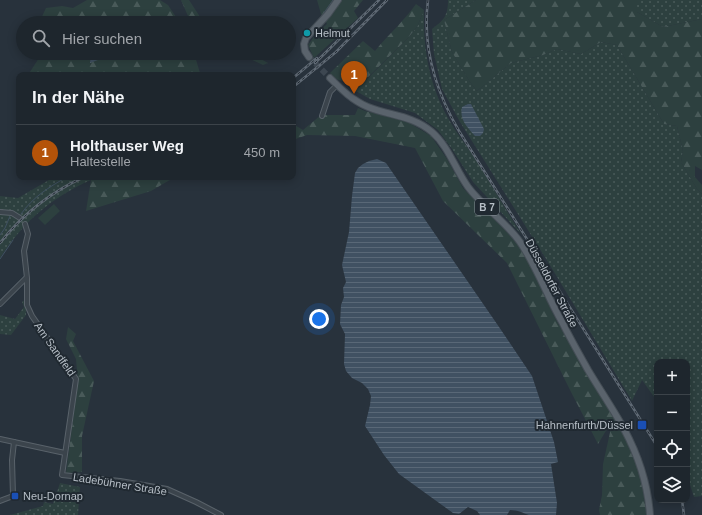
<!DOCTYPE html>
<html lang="de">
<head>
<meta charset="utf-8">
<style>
  body { margin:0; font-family:Arial,sans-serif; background:#262e35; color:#f1f3f6 }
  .controls { position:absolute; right:12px; bottom:12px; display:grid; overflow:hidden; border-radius:8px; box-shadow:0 2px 10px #0003 }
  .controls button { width:36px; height:36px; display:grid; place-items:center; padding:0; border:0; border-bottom:1px solid #3c4349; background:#1e262d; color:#f1f3f6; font:20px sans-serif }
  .you { position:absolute; left:319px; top:319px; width:14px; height:14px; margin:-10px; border:3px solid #fff; border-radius:50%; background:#1a73e8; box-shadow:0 0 0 6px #1a73e833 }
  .badge { display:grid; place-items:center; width:26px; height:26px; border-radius:50%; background:#b45309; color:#fff; font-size:13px; font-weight:700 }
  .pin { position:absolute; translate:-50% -33px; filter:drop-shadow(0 1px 2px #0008) }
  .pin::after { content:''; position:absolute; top:21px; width:14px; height:12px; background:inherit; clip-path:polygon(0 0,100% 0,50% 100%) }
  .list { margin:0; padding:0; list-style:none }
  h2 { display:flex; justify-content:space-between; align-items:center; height:52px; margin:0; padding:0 16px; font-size:17px }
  h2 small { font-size:13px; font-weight:400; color:#a1a5aa }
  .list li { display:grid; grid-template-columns:26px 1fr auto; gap:12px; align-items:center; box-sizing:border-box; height:56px; padding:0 16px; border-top:1px solid #3c4349 }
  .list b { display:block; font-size:15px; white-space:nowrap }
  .list p { margin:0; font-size:13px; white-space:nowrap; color:#a1a5aa }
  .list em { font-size:13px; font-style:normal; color:#a1a5aa }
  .icon { flex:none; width:22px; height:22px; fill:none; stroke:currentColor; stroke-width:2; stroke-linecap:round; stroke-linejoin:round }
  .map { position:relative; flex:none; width:702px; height:515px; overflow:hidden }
  .search { position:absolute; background:#1e262d; box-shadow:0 2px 10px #0003; left:16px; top:16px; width:280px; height:44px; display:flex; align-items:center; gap:10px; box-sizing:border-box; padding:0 14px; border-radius:22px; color:#a1a5aa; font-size:15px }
  .panel { position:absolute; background:#1e262d; box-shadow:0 2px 10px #0003; left:16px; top:72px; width:280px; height:108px; border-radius:8px }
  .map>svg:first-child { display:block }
  .grass { fill:url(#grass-dots) }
  .forest { fill:url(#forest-firs) }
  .park { fill:#2d403f }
  .water { fill:url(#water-rules) }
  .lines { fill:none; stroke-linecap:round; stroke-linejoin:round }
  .stream { stroke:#405162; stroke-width:1 }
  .primary-tunnel { stroke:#3d4751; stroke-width:6; stroke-dasharray:6 3; stroke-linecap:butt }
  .minor-casing { stroke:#59626a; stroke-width:6 }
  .primary-casing { stroke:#444d55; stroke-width:8 }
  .minor { stroke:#3b444c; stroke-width:4 }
  .primary { stroke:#5a636c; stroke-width:6 }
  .rail-casing { stroke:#606a75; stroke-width:2.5 }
  .rail { stroke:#202931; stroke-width:1; stroke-dasharray:3; stroke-linecap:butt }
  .culture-dot { fill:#0f9aa8; stroke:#202931; stroke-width:1.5 }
  .transit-dot { fill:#1a4fb4; stroke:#202931; stroke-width:1.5 }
  .labels { text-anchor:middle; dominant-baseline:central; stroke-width:4; stroke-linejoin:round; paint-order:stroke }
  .shield { fill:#202931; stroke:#8a929a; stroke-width:1 }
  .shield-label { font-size:10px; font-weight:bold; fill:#b7bfc7 }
  .poi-label { font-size:11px; fill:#b7bfc7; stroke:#202931; text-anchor:start }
  .street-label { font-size:11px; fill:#b7bfc7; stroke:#202931 }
</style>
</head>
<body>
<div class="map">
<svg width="702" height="515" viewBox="0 0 702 515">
  <defs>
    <pattern id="grass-dots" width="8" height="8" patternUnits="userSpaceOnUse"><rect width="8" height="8" fill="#2d403f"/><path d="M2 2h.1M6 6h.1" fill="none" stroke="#495a59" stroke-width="1.8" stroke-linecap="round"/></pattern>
    <pattern id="forest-firs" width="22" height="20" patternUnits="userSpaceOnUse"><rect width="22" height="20" fill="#2d403f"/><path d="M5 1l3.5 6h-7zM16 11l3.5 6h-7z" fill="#495a59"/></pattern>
    <pattern id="water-rules" width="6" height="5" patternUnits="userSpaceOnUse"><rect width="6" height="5" fill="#405162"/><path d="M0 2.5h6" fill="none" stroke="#596877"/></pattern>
  </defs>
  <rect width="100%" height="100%" fill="#28323c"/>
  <g class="grass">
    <path d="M448,0H476L444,20L452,52L470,82L477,91L511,63L543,55L557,49L581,54L601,42L617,45L664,124L677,126L683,151L681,162L697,189L702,194V496L694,497L687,476V362H657V401L642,380L632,401L548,262L460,122L442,89L434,54L432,29C444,20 448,16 448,0Z"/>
    <polygon points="637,0 702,0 702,19 663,27 637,12"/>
    <path d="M424,10C423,49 429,84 448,118C455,131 464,142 472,154C489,180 504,207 521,234L473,182L452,149L438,130L415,113L370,99L354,90L360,86L407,39L417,27Z"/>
    <path d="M54,177H91V180C51,198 24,221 0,258V196L18,198Z"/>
    <polygon points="26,299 26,315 11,335 0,334 0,315 15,319 24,307 22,302"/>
    <polygon points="60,483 80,487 78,515 10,515 43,506 44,502 53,504"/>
  </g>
  <g class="forest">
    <polygon points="87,0 160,0 168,5 180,23 39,23 46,8 62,6 73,8"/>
    <polygon points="181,0 189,0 204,23 191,23"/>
    <polygon points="317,0 363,0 354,11 358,18 314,58 308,45 316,34 327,24 321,14"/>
    <polygon points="476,0 637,0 637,12 663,27 702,19 702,170 695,166 695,177 702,185 702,194 697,189 681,162 683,151 677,126 664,124 617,45 601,42 581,54 557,49 543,55 511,63 477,91 470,82 452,52 444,20"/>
    <path d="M416,4L424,10L417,27L407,39L359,86L336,79L330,73L363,41L375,51C388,35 404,21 416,4Z"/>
    <polygon points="33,53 194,53 200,73 198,75 28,75 39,58"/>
    <polygon points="238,53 250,53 268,63 263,65"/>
    <polygon points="358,108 365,111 408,122 431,136 447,159 463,188 505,230 518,245 529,263 555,318 584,369 622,431 640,472 647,515 600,515 599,510 602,495 603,464 613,419 598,444 571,392 507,263 443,201 415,148 355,136 307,135 293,140 293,124 303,130 321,115 355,115"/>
    <polygon points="102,177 175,177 151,191 86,211 91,180"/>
    <polygon points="68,327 76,334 73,341 94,381 82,436 82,472 66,473 78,382 76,359 66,339"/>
  </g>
  <polygon class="park" points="54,204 60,211 45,225 38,218"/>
  <g class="water">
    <polygon points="91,53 121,53 116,57 111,55 90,63"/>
    <path d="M468,104H471L484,129L483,133L480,136H475C467,127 459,119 462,107Z"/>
    <path d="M377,159L386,163L497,324L532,376L554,442L558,462L551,464L557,503L556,515C548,515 537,515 529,515C523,513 518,510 510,510L507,515H480L477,511L468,507L459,514L453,513L399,474L384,455L365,426L370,405L371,396L368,389L362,383L352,378L346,371L344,364L345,334L340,324L341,305L344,297L343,288L346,282L342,265L349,232L352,196L355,173L358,168L363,164L369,161Z"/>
  </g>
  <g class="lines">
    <g class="stream">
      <polyline points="321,17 333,0"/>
      <path d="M21,214C33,197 49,187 67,177"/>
      <polyline points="0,235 5,228 10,216"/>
      <polyline points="0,259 13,240"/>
    </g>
    <polyline class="primary-tunnel" points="309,57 330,78"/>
    <defs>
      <g id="minor">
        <polyline points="322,116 330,92 337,85"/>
        <polyline points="0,212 12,213 20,218"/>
        <polyline points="25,224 28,234 24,251 27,278 27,305 32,316 76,379 62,475 120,481 167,489 196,502 221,515"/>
        <polyline points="0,304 26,278"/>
        <polyline points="0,439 65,453"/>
        <polyline points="0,501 13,496 12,460 14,442"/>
      </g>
      <g id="primary">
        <polyline points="309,57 305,51 304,44 306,38 328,14 338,0"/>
        <path d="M330,78C341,89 353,101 368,107C390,116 412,115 432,132C449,147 455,169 468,187C483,207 505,221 520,242C537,267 547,296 562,322C570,338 579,354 588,370C600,390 613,409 624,429C638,455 648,486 650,515"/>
      </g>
    </defs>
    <use href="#minor" class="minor-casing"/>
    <use href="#primary" class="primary-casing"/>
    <use href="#minor" class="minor"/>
    <use href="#primary" class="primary"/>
    <defs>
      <g id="rail">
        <path d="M428,0C422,47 435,90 459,131L657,446"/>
        <polyline points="315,63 379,0"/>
        <polyline points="293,78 317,58"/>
        <polyline points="293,87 336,52 387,0"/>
        <path d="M0,243C22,215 51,192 84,177"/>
        <polyline points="682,500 684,515"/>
      </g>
    </defs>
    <use href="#rail" class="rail-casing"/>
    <use href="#rail" class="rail"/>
  </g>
  <circle class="culture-dot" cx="307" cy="33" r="4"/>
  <g class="transit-dot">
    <rect x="637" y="420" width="10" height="10" rx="2"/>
    <rect x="11" y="492" width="8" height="8" rx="2"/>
  </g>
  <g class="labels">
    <rect class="shield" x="475" y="199" width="24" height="16" rx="3"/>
    <g class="shield-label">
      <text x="487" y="207">B 7</text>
    </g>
    <g class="poi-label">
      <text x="315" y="33">Helmut</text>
      <text x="633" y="425" text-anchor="end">Hahnenfurth/Düssel</text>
      <text x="23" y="496">Neu-Dornap</text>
    </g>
    <g class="street-label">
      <text transform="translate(552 283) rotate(62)">Düsseldorfer Straße</text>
      <text transform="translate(55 349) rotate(55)">Am Sandfeld</text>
      <text transform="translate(120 484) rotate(9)">Ladebühner Straße</text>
    </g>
  </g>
</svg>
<div class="controls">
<button>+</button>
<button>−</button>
<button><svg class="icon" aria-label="locate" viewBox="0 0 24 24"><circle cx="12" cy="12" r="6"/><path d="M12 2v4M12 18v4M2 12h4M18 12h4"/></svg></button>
<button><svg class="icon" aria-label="layers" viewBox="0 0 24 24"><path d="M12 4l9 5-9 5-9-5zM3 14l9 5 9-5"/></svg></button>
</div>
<div class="you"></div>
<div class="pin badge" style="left:354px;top:94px">1</div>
<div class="search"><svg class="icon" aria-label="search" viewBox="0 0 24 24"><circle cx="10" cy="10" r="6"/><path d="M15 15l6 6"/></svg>Hier suchen</div>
<section class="panel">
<h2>In der Nähe<small></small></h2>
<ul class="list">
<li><span class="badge">1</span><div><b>Holthauser Weg</b><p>Haltestelle</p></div><em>450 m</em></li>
</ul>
</section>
</div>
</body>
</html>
